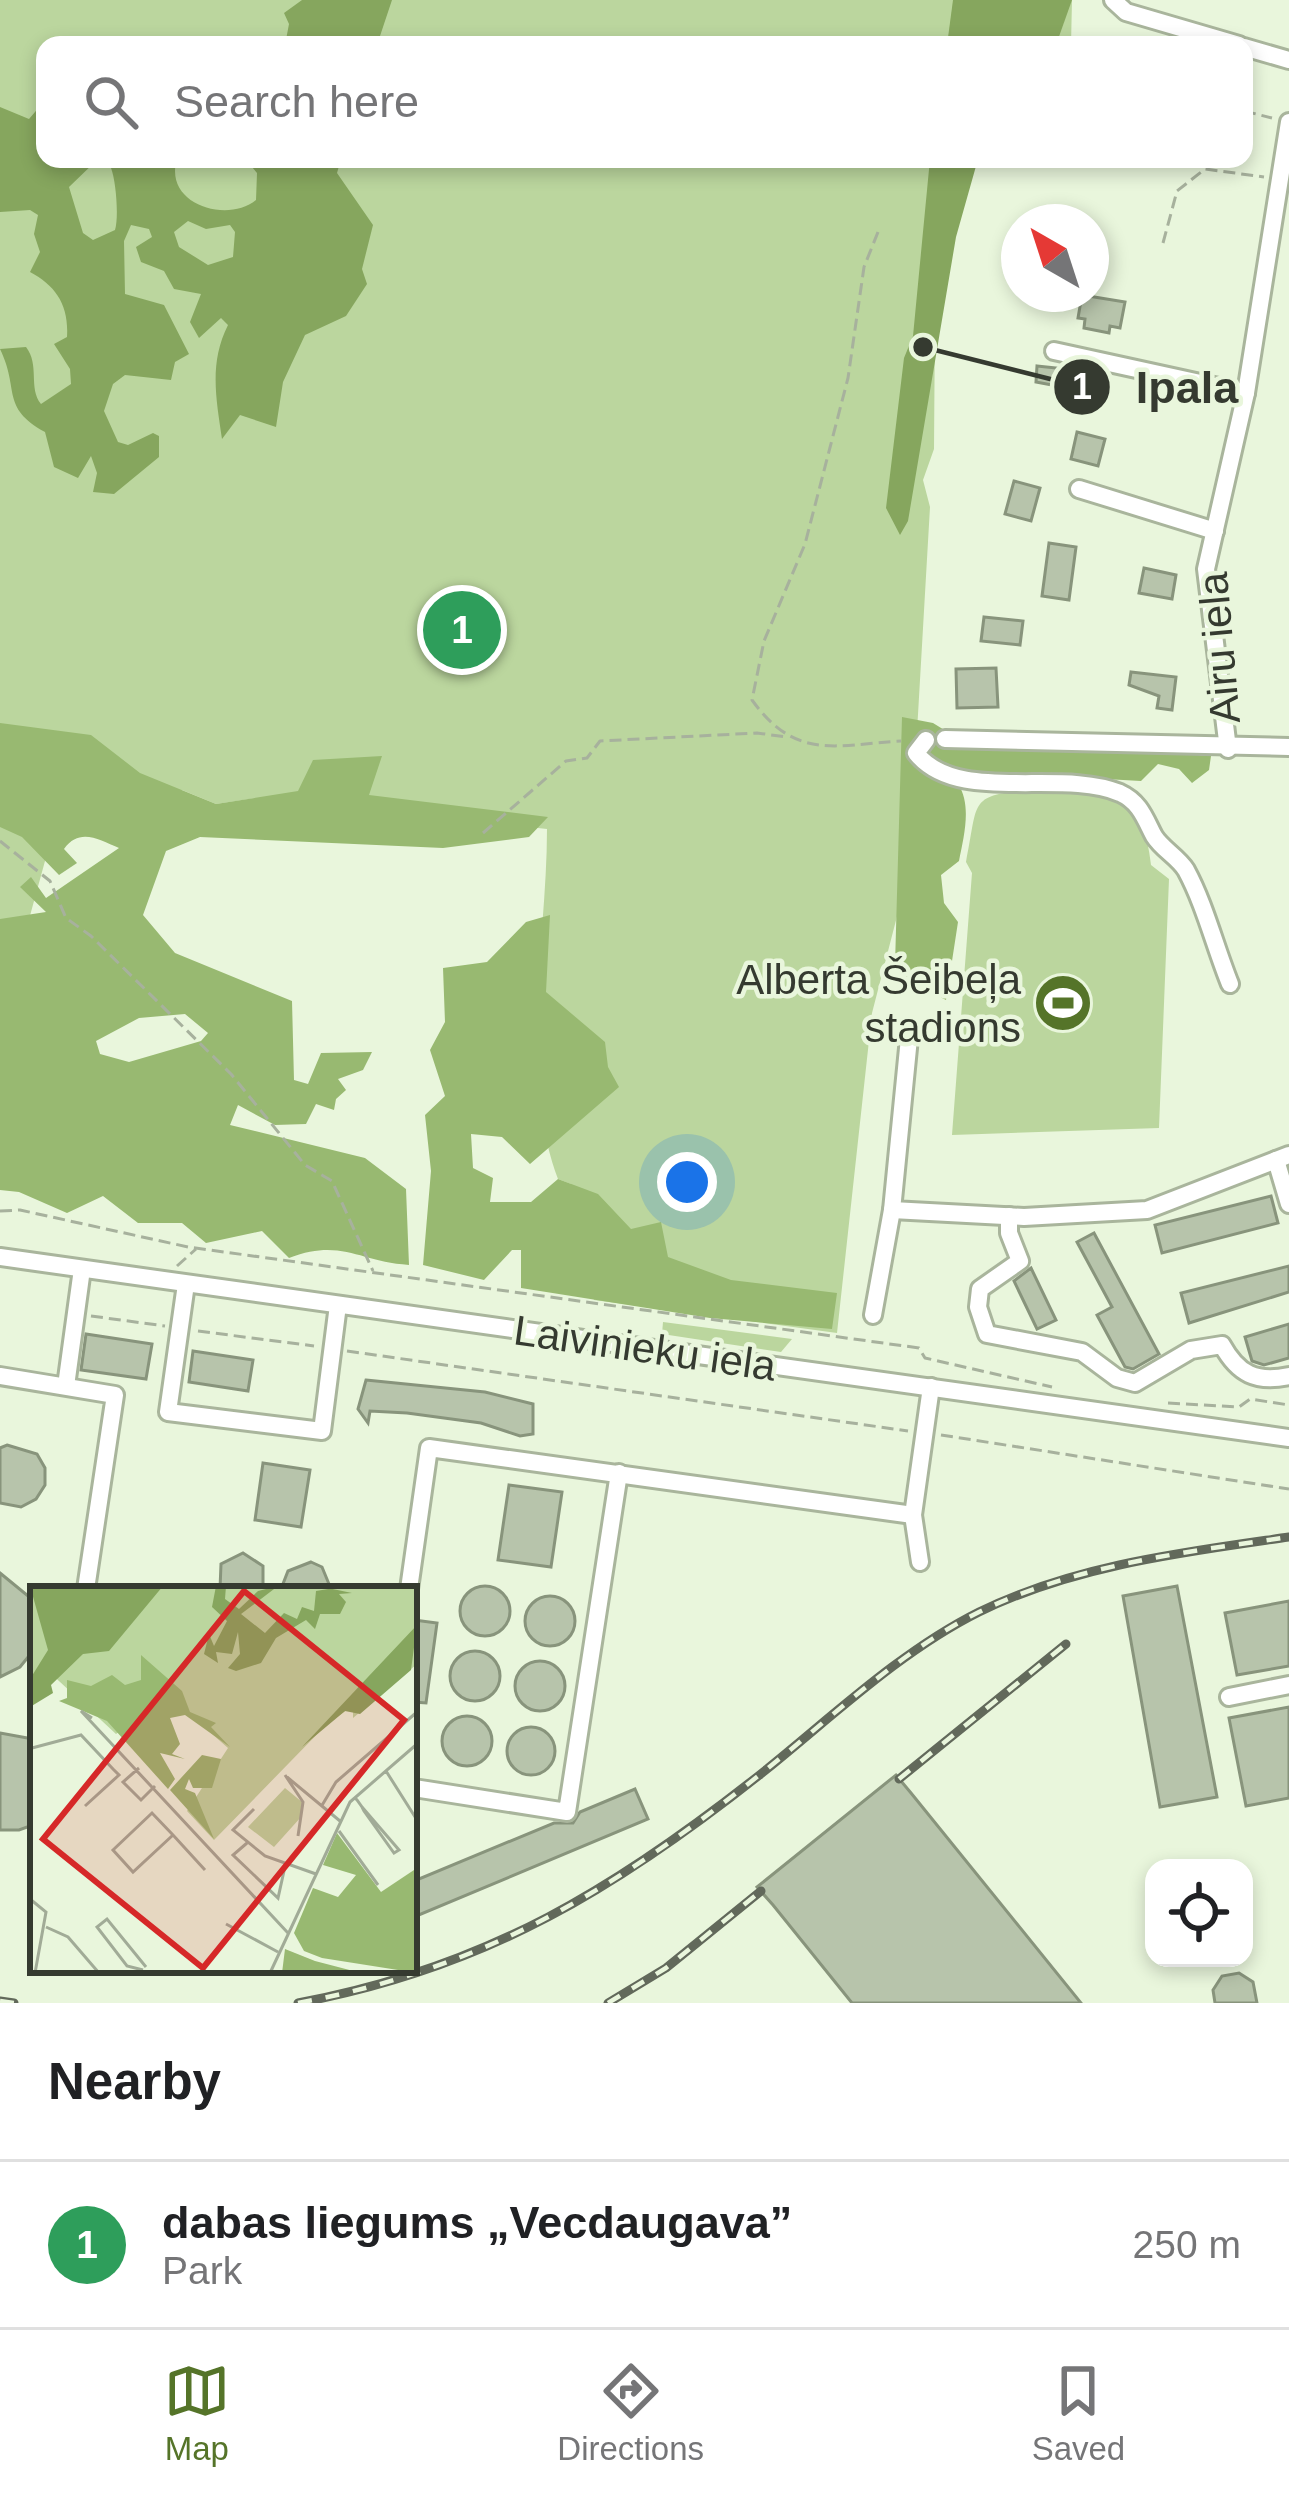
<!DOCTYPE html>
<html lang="en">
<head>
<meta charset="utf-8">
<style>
  body { margin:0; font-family:Arial,sans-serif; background:#f2f2f2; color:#202124 }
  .controls { position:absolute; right:36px; bottom:36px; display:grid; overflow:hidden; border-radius:24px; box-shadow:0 6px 18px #0003 }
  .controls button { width:108px; height:108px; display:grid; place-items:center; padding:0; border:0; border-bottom:3px solid #e0e0e0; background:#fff; color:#202124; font:60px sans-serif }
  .compass { position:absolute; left:1001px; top:204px; width:108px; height:108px; border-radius:50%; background:#fff; box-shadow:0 6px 18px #0003; rotate:321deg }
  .you { position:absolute; left:687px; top:1182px; width:42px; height:42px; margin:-30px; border:9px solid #fff; border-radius:50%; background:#1a73e8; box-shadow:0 0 0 18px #1a73e833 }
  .badge { display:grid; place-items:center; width:78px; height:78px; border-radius:50%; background:#557429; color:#fff; font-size:39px; font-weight:700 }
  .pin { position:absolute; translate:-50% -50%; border:6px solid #fff; box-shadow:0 3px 12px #0006 }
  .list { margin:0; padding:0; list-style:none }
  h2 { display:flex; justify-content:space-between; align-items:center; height:156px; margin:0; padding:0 48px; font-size:51px }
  h2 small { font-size:39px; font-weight:400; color:#757577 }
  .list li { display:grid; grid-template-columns:78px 1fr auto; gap:36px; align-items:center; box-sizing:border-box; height:168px; padding:0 48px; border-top:3px solid #e0e0e0 }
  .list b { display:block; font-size:45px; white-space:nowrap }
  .list p { margin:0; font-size:39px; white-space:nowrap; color:#757577 }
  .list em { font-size:39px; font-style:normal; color:#757577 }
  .icon { flex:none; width:66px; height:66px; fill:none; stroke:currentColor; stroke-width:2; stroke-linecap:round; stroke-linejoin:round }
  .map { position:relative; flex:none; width:1289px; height:2003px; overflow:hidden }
  .search { position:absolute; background:#fff; box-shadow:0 6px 18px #0003; left:36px; right:36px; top:36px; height:132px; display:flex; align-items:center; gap:30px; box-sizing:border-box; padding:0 42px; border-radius:24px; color:#757577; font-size:45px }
  .sheet { height:324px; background:#fff }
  nav { display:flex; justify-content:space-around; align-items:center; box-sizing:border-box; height:168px; border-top:3px solid #e0e0e0; background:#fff; font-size:33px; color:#757577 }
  nav a { display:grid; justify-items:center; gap:6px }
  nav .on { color:#557429 }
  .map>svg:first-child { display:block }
  .green { fill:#bbd69e }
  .forest { fill:#98b971; fill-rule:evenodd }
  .water { fill:#86a65e; fill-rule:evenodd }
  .building { fill:#b7c4ab; stroke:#88947c; stroke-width:3 }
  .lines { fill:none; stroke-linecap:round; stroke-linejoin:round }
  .minor-casing { stroke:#a9b59c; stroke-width:22 }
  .path { stroke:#a7b19d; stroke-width:3; stroke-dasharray:12 6; stroke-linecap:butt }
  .minor { stroke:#fff; stroke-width:16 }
  .rail-casing { stroke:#62695b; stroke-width:9 }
  .rail { stroke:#e9f6dc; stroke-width:4.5; stroke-dasharray:14; stroke-linecap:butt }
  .labels { text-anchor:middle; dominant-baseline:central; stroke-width:9; stroke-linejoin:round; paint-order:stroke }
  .street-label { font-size:42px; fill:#353a30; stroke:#e9f6dc }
  .poi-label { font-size:42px; fill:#353a30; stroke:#e9f6dc; text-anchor:end }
  .inset-road { fill:none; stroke:#a1ab97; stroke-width:3 }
  .view { fill:#d62828; fill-opacity:0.15; stroke:#d62828; stroke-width:6 }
  .inset-edge { fill:none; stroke:#353a30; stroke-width:6 }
  .leader { fill:none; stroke:#353a30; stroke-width:4.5 }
  .callout-dot { fill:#353a30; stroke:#e9f6dc; stroke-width:4.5 }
  .mark-label { font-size:36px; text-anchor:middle; font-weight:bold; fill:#fff }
  .callout-label { font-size:45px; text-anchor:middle; font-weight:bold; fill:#353a30; stroke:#e9f6dc; stroke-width:9; stroke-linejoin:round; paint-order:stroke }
</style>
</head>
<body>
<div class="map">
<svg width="1289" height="2003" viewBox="0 0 1289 2003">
  <rect width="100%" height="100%" fill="#e9f6dc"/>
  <g class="green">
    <path d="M0,0H1072L1071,45H45V159H969L935,314L934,449L923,480L930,507L909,870L872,1013L837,1333L594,1300L571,1184L558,1179C517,1068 547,943 547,829L256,798L216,804L182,790L59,810L0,1025Z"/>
    <path d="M1034,790C1096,793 1145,791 1151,865L1169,879L1159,1128L952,1135L972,873L966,862C979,800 967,795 1034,790Z"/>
    <polygon points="663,1322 792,1339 781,1352 662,1334"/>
  </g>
  <g class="forest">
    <path d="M902,717L933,723L954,736L1211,756L1209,770L1192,783L1179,769L1158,764L1141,781L998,773L958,784C972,805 964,836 959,861L941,875L944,903L958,922L946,1000L910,982L895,965Z"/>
    <path d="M0,723L91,735L140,773L216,804L298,791L313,760L382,756L369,795L548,817L529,837L443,848L200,837L166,851L143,915L175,953L292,1001L294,1080L308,1084L321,1053L372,1052L363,1070L338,1079L346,1090L336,1099L334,1110L316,1104L306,1124L275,1125L238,1105L230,1125L365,1158L406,1189L409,1265C359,1262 342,1238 289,1258L262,1231L206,1243L182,1223H138L103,1196L67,1213L19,1192L0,1190V919L46,912L20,887L31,877L46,898L119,848C99,840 80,827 64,849L77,863L59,875L22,837L0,827ZM185,1014L208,1033L201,1041L129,1062L100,1054L96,1041L139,1018Z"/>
    <polygon points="550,915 546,992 605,1042 608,1067 619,1087 530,1164 502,1137 471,1134 473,1168 493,1178 490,1202 531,1202 558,1179 598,1194 631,1229 661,1222 668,1257 731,1280 837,1293 832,1329 710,1318 521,1288 521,1250 512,1250 484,1280 423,1265 431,1171 425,1115 445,1096 430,1050 445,1022 443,968 487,962 526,922"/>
  </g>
  <g class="water">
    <polygon points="302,0 392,0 377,45 285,45 289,24 284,13"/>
    <polygon points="953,0 1072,0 1056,45 947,45"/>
    <path d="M41,105L45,159H177C163,204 227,224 256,200L257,173L247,161L219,165L211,159H341L337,173L373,225L362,269L367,284L346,316L305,335L283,382L276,427L240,415L222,439C216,398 209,363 228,325L221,318L199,338L190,322L201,294L174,289L164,271L141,262L136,247L152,237L149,229L131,225L124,241L125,294L164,305L189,354L175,362L171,380L125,375L113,384L104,411L118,442L128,445L153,433L159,436V457L114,494L93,492L97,473L91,456L78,478L54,467L45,432C0,407 20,390 0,349L26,347C40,365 28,388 41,404L71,384L70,369L54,344L67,337C69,305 56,286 30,272L40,252L34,234L38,215L30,210L0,212V107L29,119ZM97,160L111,168C116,181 119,217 115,230L93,240L83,233L69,187ZM188,221L206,229L230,225L235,232L233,257L208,265L179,247L174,232Z"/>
    <polygon points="930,159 978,159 956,237 908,521 900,535 886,508 904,358 913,336"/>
  </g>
  <g class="building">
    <polygon points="1082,295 1125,302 1120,328 1110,326 1109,333 1084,328 1085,319 1078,318"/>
    <polygon points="1037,366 1085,371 1084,377 1091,379 1089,392 1036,382"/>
    <polygon points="1077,432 1105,439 1098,466 1071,459"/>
    <polygon points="1014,481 1040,488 1031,521 1005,514"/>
    <polygon points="1049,543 1076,547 1069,600 1042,596"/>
    <polygon points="1144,568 1176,575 1172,599 1139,593"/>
    <polygon points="984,617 1023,621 1020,645 981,641"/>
    <polygon points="996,668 998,707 957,708 956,669"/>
    <polygon points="1131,672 1176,677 1172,710 1157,708 1159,696 1129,685"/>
    <polygon points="1271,1196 1278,1223 1162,1253 1155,1225"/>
    <polygon points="1094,1233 1159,1354 1133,1369 1125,1367 1097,1315 1112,1307 1077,1242"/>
    <polygon points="1289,1266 1289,1292 1189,1323 1181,1293"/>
    <polygon points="1031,1268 1056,1320 1037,1329 1014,1281"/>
    <polygon points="1289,1324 1289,1358 1264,1365 1252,1361 1245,1337"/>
    <polygon points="86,1334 152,1344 146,1379 81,1370"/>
    <polygon points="193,1351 253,1360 248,1391 189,1382"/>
    <polygon points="366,1380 485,1392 533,1404 533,1434 520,1436 481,1423 407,1413 370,1411 368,1423 358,1409"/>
    <polygon points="7,1445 37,1454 45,1468 45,1485 36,1499 21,1507 0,1503 0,1448"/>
    <polygon points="263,1463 310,1470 301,1527 255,1520"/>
    <polygon points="509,1485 562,1492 551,1567 498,1560"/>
    <polygon points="243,1553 263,1566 263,1589 220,1589 221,1564"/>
    <polygon points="311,1562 322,1567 331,1589 281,1589 288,1571"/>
    <polygon points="0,1573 33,1600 33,1651 20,1667 0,1677"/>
    <polygon points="1177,1586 1217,1797 1160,1807 1123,1596"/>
    <circle cx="485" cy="1611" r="25"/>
    <circle cx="550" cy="1621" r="25"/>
    <polygon points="1289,1601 1289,1666 1237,1675 1225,1613"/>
    <polygon points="414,1620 437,1623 426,1703 414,1702"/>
    <circle cx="475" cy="1676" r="25"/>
    <circle cx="540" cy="1686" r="25"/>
    <polygon points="1289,1707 1289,1798 1246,1806 1229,1718"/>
    <circle cx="467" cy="1741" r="25"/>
    <circle cx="531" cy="1751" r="24"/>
    <polygon points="0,1733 33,1739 33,1825 19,1830 0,1830"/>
    <polygon points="896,1775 911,1793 1081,2003 852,2003 773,1905 757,1887"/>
    <polygon points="635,1789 648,1819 414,1917 414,1881 554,1823 573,1823 580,1812"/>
    <polygon points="1239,1973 1253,1982 1257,2003 1215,2003 1213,1990 1222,1976"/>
  </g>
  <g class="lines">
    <defs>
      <g id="minor">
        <polyline points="1113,0 1126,12 1239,45"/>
        <polyline points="1244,47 1289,60"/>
        <polyline points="1054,351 1246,393"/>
        <polyline points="1079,489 1215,531"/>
        <polyline points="945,739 1289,747"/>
        <path d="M926,740L916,753C957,805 1060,768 1120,793C1140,802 1145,819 1154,836C1162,849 1178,857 1186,870C1205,905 1215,947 1230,984"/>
        <polyline points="1228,749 1206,569 1246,393 1289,122"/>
        <polyline points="910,1028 892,1210 1024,1217 1147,1210 1289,1155"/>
        <polyline points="1276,1160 1289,1204"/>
        <path d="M1009,1216V1233L1020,1261L980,1289L978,1307L987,1334L1082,1352L1117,1378L1135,1383L1191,1350L1222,1345C1238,1374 1256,1383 1289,1376"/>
        <polyline points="0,1257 1289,1438"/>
        <polyline points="186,1284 168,1412 322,1431 338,1305"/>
        <polyline points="873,1315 892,1210"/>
        <polyline points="0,1376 115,1395 86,1589"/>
        <polyline points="66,1386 82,1269"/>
        <polyline points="920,1562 913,1515 931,1387"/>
        <polyline points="409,1589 429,1448 913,1515"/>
        <polyline points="1229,1697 1289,1685"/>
        <polyline points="414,1788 567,1812 619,1473"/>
      </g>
    </defs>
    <use href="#minor" class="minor-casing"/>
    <g class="path">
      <polyline points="1244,111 1272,118"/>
      <path d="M878,232L864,267L848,378L805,544L764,641L752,700C796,761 835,745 901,741"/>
      <polyline points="1163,243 1177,191 1205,169 1264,177"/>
      <polyline points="483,833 566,761 587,758 600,741 757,733 787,737"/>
      <polyline points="0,841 50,881 66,918 91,936 231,1074 305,1165 332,1181 373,1271"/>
      <polyline points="0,1211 20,1210 188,1247 919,1348 925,1358 1052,1387"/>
      <polyline points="177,1266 196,1249"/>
      <polyline points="91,1316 165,1326"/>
      <polyline points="198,1331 314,1346"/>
      <polyline points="347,1351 908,1431"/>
      <polyline points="1168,1403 1239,1407 1250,1399 1289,1405"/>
      <polyline points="941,1435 1289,1489"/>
    </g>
    <use href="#minor" class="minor"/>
    <defs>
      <g id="rail">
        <polyline points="899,1779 1066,1644"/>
        <polyline points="0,2001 14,2003"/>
        <path d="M298,2003C487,1968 619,1887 767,1769C834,1715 901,1651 979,1612C1075,1565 1185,1552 1289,1537"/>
        <polyline points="608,2003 666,1968 761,1891"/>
      </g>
    </defs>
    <use href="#rail" class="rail-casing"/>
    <use href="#rail" class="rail"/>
  </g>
  <defs>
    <symbol id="stadium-disc" viewBox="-11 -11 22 22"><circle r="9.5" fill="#557429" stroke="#e9f6dc"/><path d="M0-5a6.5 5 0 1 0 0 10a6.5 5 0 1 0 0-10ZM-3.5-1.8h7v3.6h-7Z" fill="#fff"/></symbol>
  </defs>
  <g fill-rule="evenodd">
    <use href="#stadium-disc" x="1030" y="970" width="66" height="66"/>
  </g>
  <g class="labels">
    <g class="street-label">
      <text transform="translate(1219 648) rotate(-95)">Airu iela</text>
      <text transform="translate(645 1348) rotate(8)">Laivinieku iela</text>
    </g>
    <g class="poi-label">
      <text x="1021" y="979">Alberta Šeibeļa<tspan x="1021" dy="48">stadions</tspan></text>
    </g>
  </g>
  <g transform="translate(30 1586)">
    <rect width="387" height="387" fill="#e9f6dc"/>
    <path d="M0,0H387V78L323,132V120L298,137L184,254L157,225L198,162L140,111L86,148L15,82L0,93ZM255,202L272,216L271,231L244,261L218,241Z" fill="#bbd69e"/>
    <path d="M111,69L152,105L160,126L186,137L181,141L200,161L155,129L140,132L150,158L142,168L155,173L130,167L145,193L138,203L77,135L29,115L37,112V94L61,100L82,89L95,99L111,94ZM172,169L191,173L182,202H163L159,193L155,203L165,207L184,253L140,204ZM307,247L351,306L387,282V387L292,372L274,365L264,347L283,302L308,311L326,289L293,279ZM255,363L285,375L331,387H252Z" fill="#98b971"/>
    <path d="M0,0H133L79,65L53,68L21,99L23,107L0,121V93L18,64ZM186,0H196L195,13L209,23L228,5L248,0L211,28L235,47L254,27L267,33L272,21L284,25L286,5L298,3L288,0L322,7L309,8L316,16L310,28H290L285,43L276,34L246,52L231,77L206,85L198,82L210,68L208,46L202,68L186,66L188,77L174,68L179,48L184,60L197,35L182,21ZM387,39L381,84L330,128L315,125L272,161Z" fill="#86a65e"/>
    <path class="inset-road" d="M62,132L51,125L258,347M2,162L51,149L83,183L89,189L55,220M109,182L93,196L111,214L125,200M356,185L387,234M255,189L273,216L268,250M257,191L310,235M324,211L327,214L332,221L334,225L364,267L369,264L332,221M291,221L306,196L387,126M224,223L203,244L235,270L286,288M309,245L348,299M143,249L103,286L83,264L122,227L143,249L175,284M217,257L203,269L248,312L256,276M0,313L16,326L5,387M196,338L248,366M16,341L38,351L69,387M113,384L97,380L67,341L77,333L116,381M240,387L320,216L387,158"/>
    <path class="view" d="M214,5L374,134L173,382L13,253Z"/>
    <rect width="387" height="387" class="inset-edge"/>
  </g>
  <path class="leader" d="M923 347L1082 387"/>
  <g class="callout-dot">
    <circle cx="923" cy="347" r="12"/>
    <circle cx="1082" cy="387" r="30"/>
  </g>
  <g class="mark-label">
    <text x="1082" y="399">1</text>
  </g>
  <g class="callout-label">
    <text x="1187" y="403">Ipala</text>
  </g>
</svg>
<div class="controls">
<button><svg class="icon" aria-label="locate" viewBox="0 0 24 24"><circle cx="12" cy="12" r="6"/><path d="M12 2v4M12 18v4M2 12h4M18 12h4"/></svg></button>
</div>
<svg class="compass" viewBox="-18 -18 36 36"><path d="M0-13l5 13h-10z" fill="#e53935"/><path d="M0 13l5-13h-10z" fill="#757577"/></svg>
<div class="you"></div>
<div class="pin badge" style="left:462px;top:630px;background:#2e9e5b">1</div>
<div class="search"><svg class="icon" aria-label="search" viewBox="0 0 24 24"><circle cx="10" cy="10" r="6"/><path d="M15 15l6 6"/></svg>Search here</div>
</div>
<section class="sheet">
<h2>Nearby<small></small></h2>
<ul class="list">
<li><span class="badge" style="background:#2e9e5b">1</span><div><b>dabas liegums „Vecdaugava”</b><p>Park</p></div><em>250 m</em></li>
</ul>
</section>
<nav>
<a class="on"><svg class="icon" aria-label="map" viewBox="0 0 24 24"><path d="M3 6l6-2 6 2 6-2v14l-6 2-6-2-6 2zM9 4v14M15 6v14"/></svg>Map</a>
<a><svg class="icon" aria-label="directions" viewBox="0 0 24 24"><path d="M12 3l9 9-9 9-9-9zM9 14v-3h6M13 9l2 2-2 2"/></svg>Directions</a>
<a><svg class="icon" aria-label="saved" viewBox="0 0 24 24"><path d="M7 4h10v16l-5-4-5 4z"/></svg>Saved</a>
</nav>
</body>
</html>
